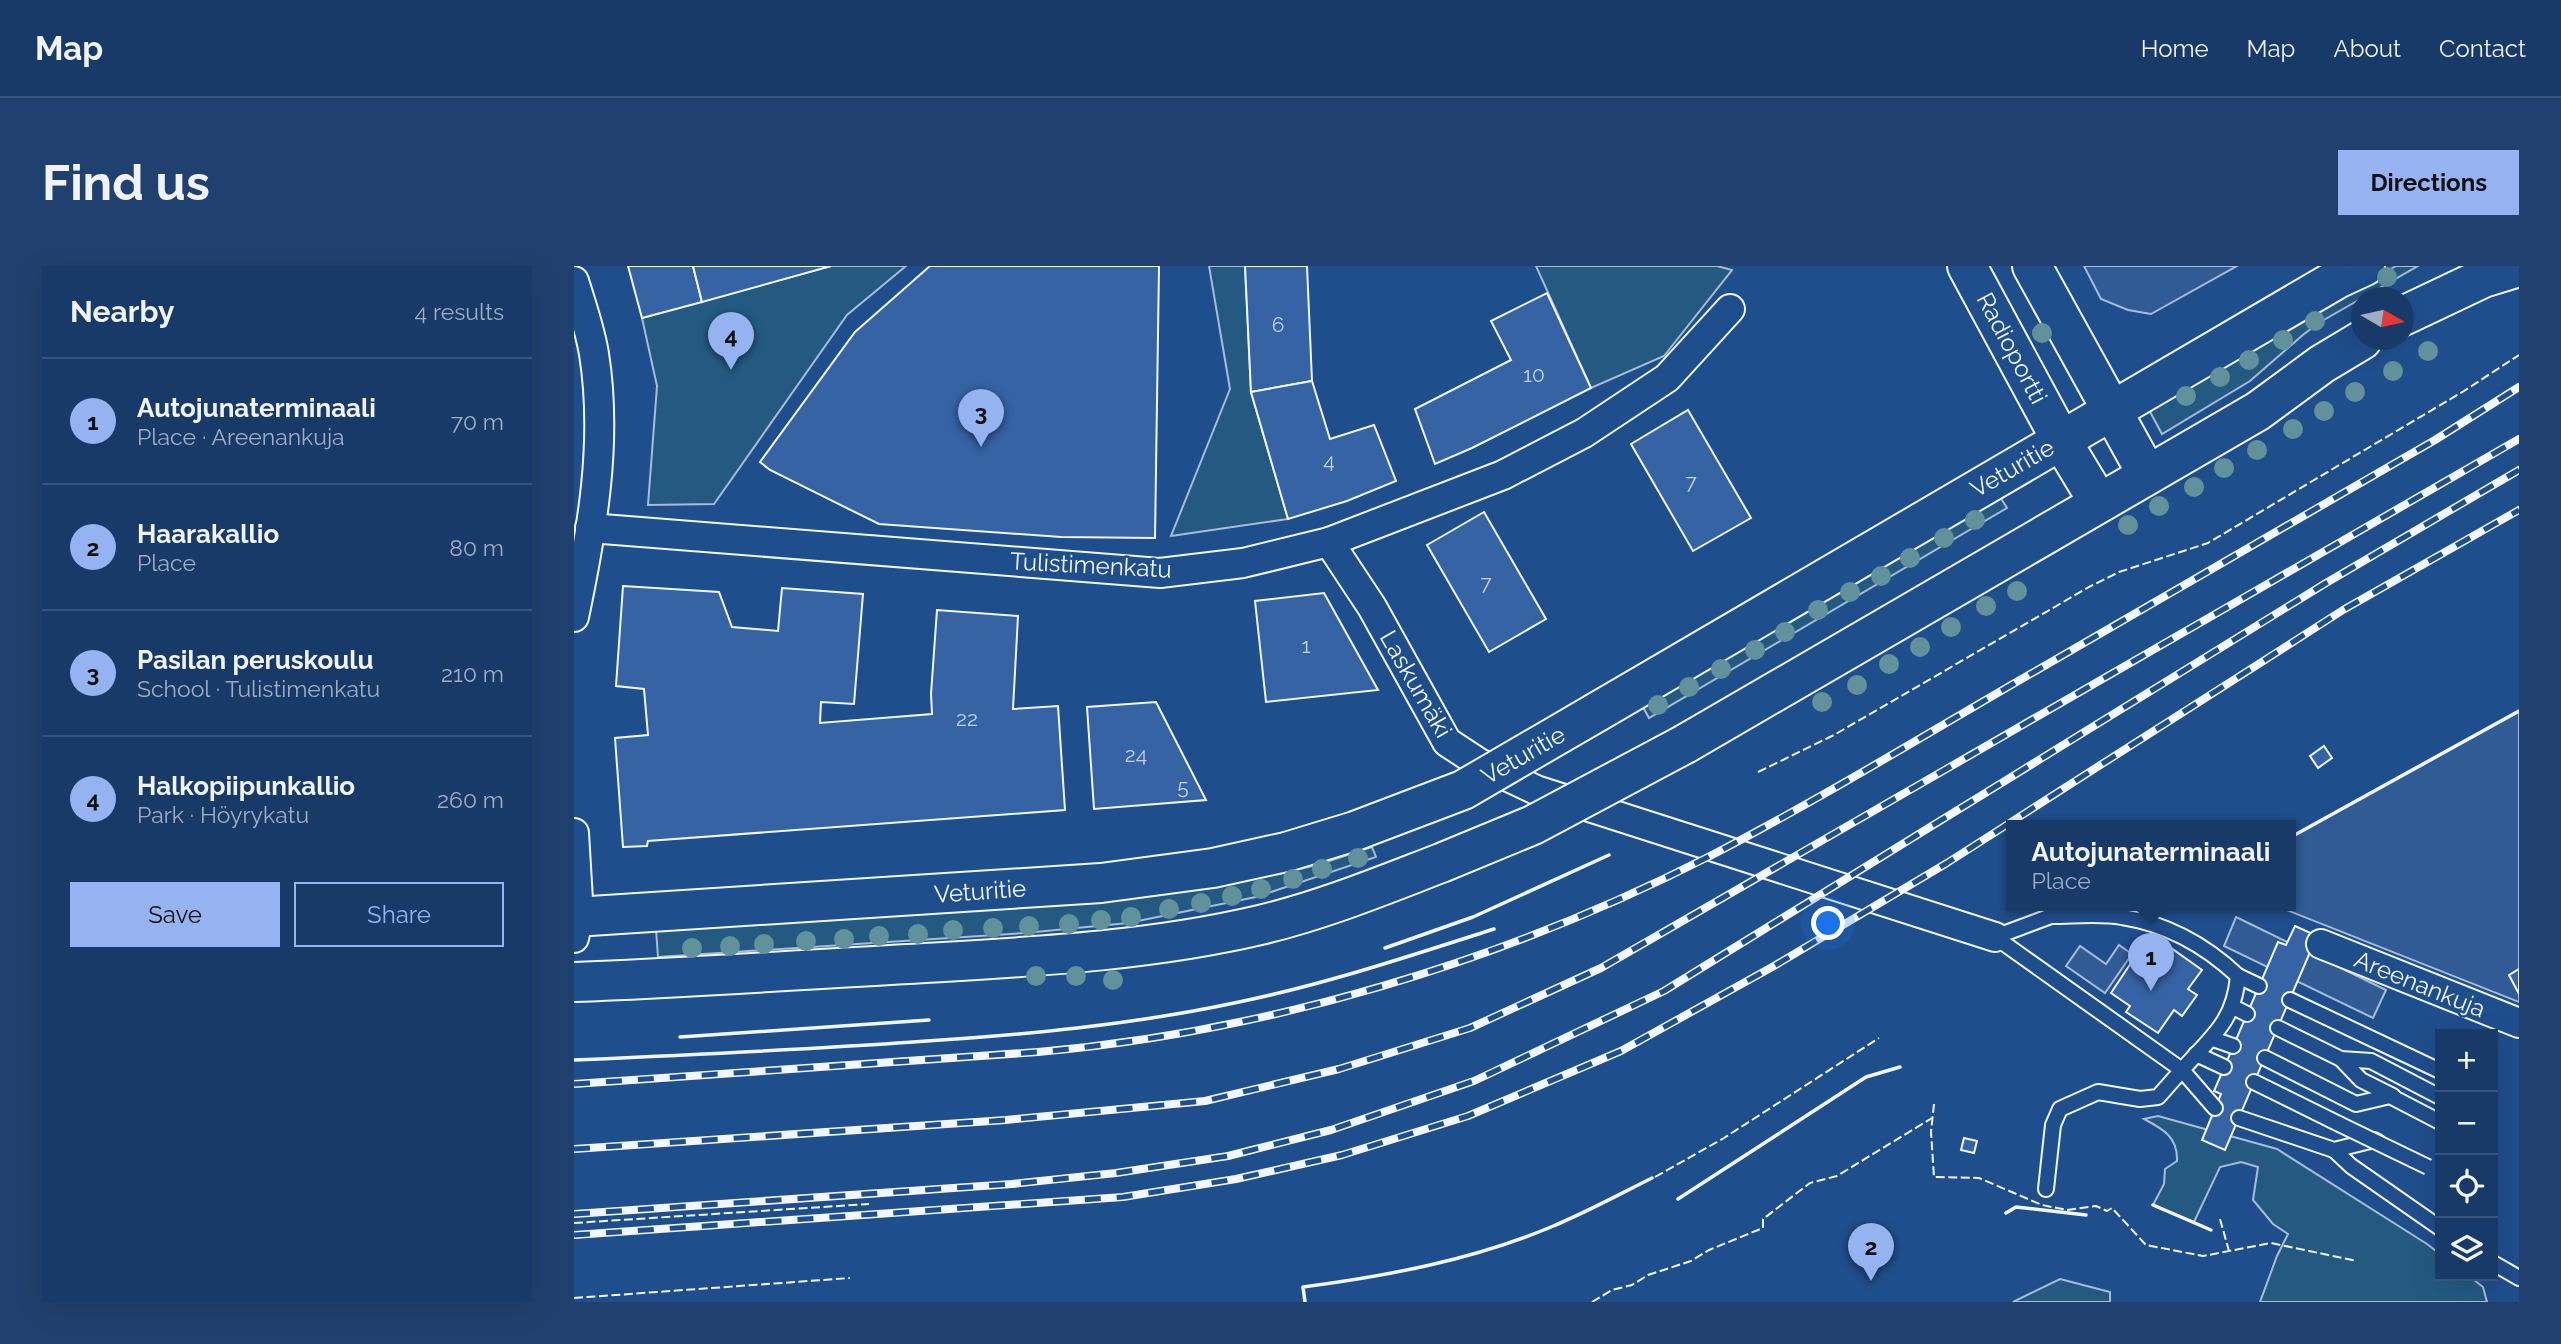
<!DOCTYPE html>
<html lang="en">
<head>
<meta charset="utf-8">
<style>
  body { margin:0; font-family:Raleway,sans-serif; background:#20416f; color:#f1f3f6 }
  .controls { position:absolute; right:21px; bottom:21px; display:grid; overflow:hidden; border-radius:0px; box-shadow:0 7px 28px #0002 }
  .controls button { width:63px; height:63px; display:grid; place-items:center; padding:0; border:0; border-bottom:2px solid #36547d; background:#173a69; color:#f1f3f6; font:35px sans-serif }
  .compass { position:absolute; left:1777px; top:21px; width:63px; height:63px; border-radius:50%; background:#173a69; box-shadow:0 7px 28px #0002; rotate:99deg }
  .you { position:absolute; left:1255px; top:658px; width:24px; height:24px; margin:-18px; border:5px solid #fff; border-radius:50%; background:#1a73e8; box-shadow:0 0 0 10px #1a73e833 }
  .badge { display:grid; place-items:center; width:46px; height:46px; border-radius:50%; background:#95b2f1; color:#111; font-size:23px; font-weight:700 }
  .pin { position:absolute; translate:-50% -58px; filter:drop-shadow(0 2px 4px #0008) }
  .pin::after { content:''; position:absolute; top:37px; width:24px; height:21px; background:inherit; clip-path:polygon(0 0,100% 0,50% 100%) }
  .popup { position:absolute; left:1432px; top:554px; width:290px; height:91px; box-sizing:border-box; display:grid; place-content:center; border-radius:0px; background:#173a69; filter:drop-shadow(0 2px 5px #0005); font-size:23px; white-space:nowrap; color:#9eadc0 }
  .popup b { font-size:26px; color:#f1f3f6 }
  .popup::after { content:''; position:absolute; left:50%; top:100%; margin-left:-14px; border:14px solid transparent; border-top-color:#173a69 }
  .list { margin:0; padding:0; list-style:none }
  h2 { display:flex; justify-content:space-between; align-items:center; height:91px; margin:0; padding:0 28px; font-size:30px }
  h2 small { font-size:23px; font-weight:400; color:#9eadc0 }
  .list li { display:grid; grid-template-columns:46px 1fr auto; gap:21px; align-items:center; box-sizing:border-box; height:126px; padding:0 28px; border-top:2px solid #36547d }
  .list b { display:block; font-size:26px; white-space:nowrap }
  .list p { margin:0; font-size:23px; white-space:nowrap; color:#9eadc0 }
  .list em { font-size:23px; font-style:normal; color:#9eadc0 }
  .actions { display:flex; gap:14px; padding:21px 28px }
  .actions a { flex:1; padding:16px 0; border:2px solid #95b2f1; border-radius:0px; text-align:center; font-size:24px; color:#95b2f1 }
  .actions .main { background:#95b2f1; color:#111 }
  .icon { flex:none; width:38px; height:38px; fill:none; stroke:currentColor; stroke-width:2; stroke-linecap:round; stroke-linejoin:round }
  .map { position:relative; flex:none; width:1945px; height:1036px; overflow:hidden; border-radius:0px }
  header { display:flex; align-items:center; gap:42px; box-sizing:border-box; height:98px; padding:0 35px; background:#173a69; border-bottom:2px solid #36547d }
  header strong { font-size:33px }
  nav { display:flex; gap:38px; margin-inline-start:auto; font-size:24px }
  .intro { display:flex; align-items:center; justify-content:space-between; box-sizing:border-box; height:168px; padding:0 42px }
  h1 { margin:0; font-size:49px }
  .button { padding:18px 32px; border-radius:0px; background:#95b2f1; color:#111; font-size:24px; font-weight:700 }
  main { display:flex; gap:42px; padding:0 42px }
  aside { flex:1; background:#173a69; border-radius:0px; box-shadow:0 7px 28px #0002 }
  .map>svg:first-child { display:block }
  .green { fill:#245a82; stroke:#a8bbd7; stroke-width:2 }
  .parking { fill:#305b95; stroke:#a8bbd7; stroke-width:2 }
  .building { fill:#3563a3; stroke:#f2f6ff; stroke-width:2 }
  .lines { fill:none; stroke-linecap:round; stroke-linejoin:round }
  .lane-casing { stroke:#f2f6ff; stroke-width:18 }
  .street-casing { stroke:#f2f6ff; stroke-width:32 }
  .secondary-casing { stroke:#f2f6ff; stroke-width:42 }
  .primary-casing { stroke:#f2f6ff; stroke-width:42 }
  .lane { stroke:#1f4e8c; stroke-width:14 }
  .street { stroke:#1f4e8c; stroke-width:28 }
  .secondary { stroke:#1f4e8c; stroke-width:38 }
  .primary { stroke:#1f4e8c; stroke-width:38 }
  .rail-casing { stroke:#f2f6ff; stroke-width:8 }
  .rail { stroke:#1f4e8c; stroke-width:5; stroke-dasharray:16; stroke-linecap:butt }
  .lane-bridge-casing { stroke:#f2f6ff; stroke-width:18; stroke-linecap:butt }
  .primary-bridge-casing { stroke:#f2f6ff; stroke-width:42; stroke-linecap:butt }
  .lane-bridge { stroke:#1f4e8c; stroke-width:14 }
  .primary-bridge { stroke:#1f4e8c; stroke-width:38 }
  .fence { stroke:#f2f6ff; stroke-width:2; stroke-dasharray:9 3.5; stroke-linecap:butt }
  .wall { stroke:#f2f6ff; stroke-width:3.5 }
  .tree { fill:#61919a }
  .labels { text-anchor:middle; dominant-baseline:central; stroke-width:5; stroke-linejoin:round; paint-order:stroke }
  .number-label { font-size:21px; fill:#c3d1e8 }
  .street-label { font-size:24px; fill:#f2f6ff; stroke:#1f4e8c }
</style>
</head>
<body>
<header>
<strong>Map</strong>
<nav><a>Home</a><a>Map</a><a>About</a><a>Contact</a></nav>
</header>
<div class="intro"><h1>Find us</h1><a class="button">Directions</a></div>
<main>
<aside>
<h2>Nearby<small>4 results</small></h2>
<ul class="list">
<li><span class="badge">1</span><div><b>Autojunaterminaali</b><p>Place · Areenankuja</p></div><em>70 m</em></li>
<li><span class="badge">2</span><div><b>Haarakallio</b><p>Place</p></div><em>80 m</em></li>
<li><span class="badge">3</span><div><b>Pasilan peruskoulu</b><p>School · Tulistimenkatu</p></div><em>210 m</em></li>
<li><span class="badge">4</span><div><b>Halkopiipunkallio</b><p>Park · Höyrykatu</p></div><em>260 m</em></li>
</ul>
<div class="actions"><a class="main">Save</a><a>Share</a></div>
</aside>
<div class="map">
<svg width="1945" height="1036" viewBox="0 0 1945 1036">
  <rect width="100%" height="100%" fill="#1f4e8c"/>
  <g class="green">
    <polygon points="257,0 332,0 273,49 140,238 74,239 83,120 68,52"/>
    <polygon points="635,0 671,0 677,126 714,253 597,270 656,123"/>
    <polygon points="962,0 1143,0 1158,4 1090,90 1017,122"/>
    <polygon points="1822,0 1844,0 1748,55 1730,68 1676,115 1588,168 1575,144"/>
    <polygon points="1426,231 1433,242 1075,452 1069,441"/>
    <polygon points="798,581 802,591 682,631 554,657 451,667 84,691 82,663 590,627 710,607 746,598"/>
    <path d="M1584,850L1703,883L1853,978L1866,988V1010H1895L1909,1021L1913,1036H1686L1703,990L1714,968L1699,958L1679,934L1684,901L1667,896L1646,901L1620,956L1579,939L1590,918L1591,903L1603,895C1604,871 1589,863 1570,853Z"/>
    <polygon points="1486,1013 1536,1026 1536,1036 1439,1036"/>
  </g>
  <g class="parking">
    <polygon points="1510,0 1663,0 1577,48 1554,44 1527,33"/>
    <polygon points="1945,445 1945,736 1700,639 1717,639 1717,571"/>
    <polygon points="1662,651 1812,724 1799,752 1650,680"/>
    <polygon points="1545,679 1558,688 1531,727 1492,700 1506,680 1532,698"/>
  </g>
  <g class="building">
    <polygon points="54,0 119,0 128,36 68,52"/>
    <polygon points="119,0 257,0 128,36"/>
    <polygon points="356,0 585,0 581,272 487,271 305,258 196,204 186,196 281,66"/>
    <polygon points="671,0 733,0 738,115 677,126"/>
    <polygon points="973,27 1017,122 898,182 861,198 841,143 937,94 917,55"/>
    <polygon points="738,115 756,173 800,159 822,215 773,235 714,253 677,126"/>
    <polygon points="1114,144 1177,252 1119,285 1057,178"/>
    <polygon points="910,246 972,353 915,386 853,279"/>
    <polygon points="49,320 145,326 158,361 204,365 208,322 289,328 280,438 247,436 246,457 358,448 357,428 363,344 444,350 439,443 484,440 491,544 74,575 73,580 49,581 41,472 74,469 70,423 42,420"/>
    <polygon points="750,327 804,424 692,436 681,335"/>
    <polygon points="582,436 632,534 520,543 513,441"/>
    <polygon points="1750,480 1758,492 1744,502 1736,490"/>
    <polygon points="1721,660 1743,670 1651,884 1628,874 1647,828 1640,825 1704,676 1712,679"/>
    <polygon points="1569,679 1589,693 1597,682 1628,704 1614,723 1623,729 1608,750 1600,744 1584,767 1552,746 1556,740 1537,727"/>
    <polygon points="1945,703 1945,728 1935,709"/>
    <polygon points="1390,872 1403,875 1400,887 1387,884"/>
  </g>
  <g class="lines">
    <defs>
      <g id="lane">
        <path d="M1477,650C1500,650 1526,647 1548,651C1594,658 1631,679 1664,710C1660,757 1636,772 1608,804L1421,671Z"/>
        <polyline points="1664,710 1685,720"/>
        <polyline points="1716,734 1866,805"/>
        <polyline points="1659,741 1673,748"/>
        <polyline points="1704,762 1767,793 1797,795 1866,831"/>
        <polyline points="1639,773 1659,780"/>
        <polyline points="1622,788 1650,801"/>
        <polyline points="1691,792 1782,838 1816,830 1866,856"/>
        <polyline points="1767,793 1787,814 1819,830"/>
        <polyline points="1680,816 1765,858"/>
        <polyline points="1665,852 1760,884 1800,874 1804,876"/>
        <polyline points="1760,884 1777,900 1866,962"/>
        <polyline points="1472,923 1479,859 1486,843 1524,826 1566,833 1584,831 1608,804 1641,842"/>
        <polyline points="1919,997 1945,1012"/>
      </g>
      <g id="street">
        <path d="M0,15C7,38 16,63 20,88C34,175 18,265 0,351"/>
        <polyline points="16,262 586,307 669,297 755,276 929,209 1010,167 1093,112 1156,43"/>
        <polyline points="755,276 798,341 873,476 905,497 962,524 1421,671"/>
        <polyline points="0,567 5,651 0,672"/>
        <polyline points="1747,678 1945,757"/>
      </g>
      <g id="secondary">
        <polyline points="1393,0 1487,174 1525,237"/>
        <polyline points="1458,0 1573,208"/>
      </g>
      <g id="primary">
        <polyline points="1829,50 1909,12 1945,1"/>
        <polyline points="1023,446 1763,13 1791,0"/>
        <polyline points="1111,478 1684,145 1748,98 1788,74"/>
        <polyline points="0,651 527,617 639,602 712,586 781,565"/>
        <path d="M0,716C111,712 222,704 334,698C451,691 571,686 686,659C749,644 807,620 867,597"/>
      </g>
    </defs>
    <use href="#lane" class="lane-casing"/>
    <use href="#street" class="street-casing"/>
    <use href="#secondary" class="secondary-casing"/>
    <use href="#primary" class="primary-casing"/>
    <use href="#lane" class="lane"/>
    <use href="#street" class="street"/>
    <use href="#secondary" class="secondary"/>
    <use href="#primary" class="primary"/>
    <defs>
      <g id="rail">
        <path d="M0,818L464,786C694,766 930,695 1136,590C1239,537 1339,476 1439,418C1580,337 1720,255 1861,174L1945,121"/>
        <polyline points="0,883 432,854 631,835 765,803 896,762 1027,702 1945,173"/>
        <polyline points="0,948 438,918 542,907 654,890 757,864 900,815 1090,725 1752,317 1945,204"/>
        <polyline points="0,969 549,931 662,913 768,889 894,850 1047,785 1200,700 1373,597 1769,344 1945,244"/>
      </g>
    </defs>
    <use href="#rail" class="rail-casing"/>
    <use href="#rail" class="rail"/>
    <defs>
      <polyline id="lane-bridge" points="1765,858 1854,901"/>
      <g id="primary-bridge">
        <polyline points="781,565 889,524 1023,446"/>
        <polyline points="867,597 959,559 1111,478"/>
      </g>
    </defs>
    <use href="#lane-bridge" class="lane-bridge-casing"/>
    <use href="#primary-bridge" class="primary-bridge-casing"/>
    <use href="#lane-bridge" class="lane-bridge"/>
    <use href="#primary-bridge" class="primary-bridge"/>
    <g class="fence">
      <polyline points="1184,506 1260,469 1515,321 1545,306 1634,277 1890,125 1945,89"/>
      <polyline points="1360,838 1357,866 1360,911 1405,912 1468,939 1493,944 1522,940 1533,945 1538,942 1572,979 1629,990 1697,977 1783,995"/>
      <polyline points="1081,911 1150,872 1305,772"/>
      <polyline points="1646,953 1655,985"/>
      <polyline points="0,957 295,938"/>
      <polyline points="0,1032 276,1012"/>
      <polyline points="1018,1036 1038,1024 1058,1019 1074,1009 1117,995 1135,984 1189,962 1189,953 1236,917 1263,910 1358,852"/>
    </g>
    <g class="wall">
      <polyline points="1717,571 1945,445"/>
      <polyline points="811,682 899,651 1035,589"/>
      <polyline points="106,771 355,754"/>
      <path d="M0,794C113,789 226,784 339,776C449,769 558,759 665,736C752,718 836,690 920,663"/>
      <polyline points="1104,933 1292,811 1326,801"/>
      <polyline points="1579,939 1637,964"/>
      <polyline points="1432,947 1442,941 1512,949"/>
      <path d="M731,1036L729,1021C813,1010 898,994 977,961C1011,947 1044,929 1078,912"/>
    </g>
  </g>
  <g class="tree">
    <circle cx="1813" cy="11" r="10"/>
    <circle cx="1741" cy="55" r="10"/>
    <circle cx="1468" cy="67" r="10"/>
    <circle cx="1709" cy="74" r="10"/>
    <circle cx="1854" cy="85" r="10"/>
    <circle cx="1675" cy="94" r="10"/>
    <circle cx="1819" cy="105" r="10"/>
    <circle cx="1646" cy="111" r="10"/>
    <circle cx="1781" cy="126" r="10"/>
    <circle cx="1612" cy="130" r="10"/>
    <circle cx="1750" cy="145" r="10"/>
    <circle cx="1719" cy="163" r="10"/>
    <circle cx="1683" cy="184" r="10"/>
    <circle cx="1650" cy="202" r="10"/>
    <circle cx="1620" cy="221" r="10"/>
    <circle cx="1585" cy="240" r="10"/>
    <circle cx="1401" cy="254" r="10"/>
    <circle cx="1554" cy="259" r="10"/>
    <circle cx="1370" cy="272" r="10"/>
    <circle cx="1336" cy="292" r="10"/>
    <circle cx="1307" cy="310" r="10"/>
    <circle cx="1443" cy="325" r="10"/>
    <circle cx="1276" cy="326" r="10"/>
    <circle cx="1412" cy="340" r="10"/>
    <circle cx="1244" cy="344" r="10"/>
    <circle cx="1377" cy="361" r="10"/>
    <circle cx="1211" cy="366" r="10"/>
    <circle cx="1346" cy="381" r="10"/>
    <circle cx="1181" cy="384" r="10"/>
    <circle cx="1315" cy="398" r="10"/>
    <circle cx="1147" cy="403" r="10"/>
    <circle cx="1283" cy="419" r="10"/>
    <circle cx="1115" cy="421" r="10"/>
    <circle cx="1248" cy="436" r="10"/>
    <circle cx="1084" cy="439" r="10"/>
    <circle cx="784" cy="592" r="10"/>
    <circle cx="748" cy="603" r="10"/>
    <circle cx="719" cy="613" r="10"/>
    <circle cx="687" cy="623" r="10"/>
    <circle cx="658" cy="630" r="10"/>
    <circle cx="627" cy="637" r="10"/>
    <circle cx="595" cy="643" r="10"/>
    <circle cx="557" cy="651" r="10"/>
    <circle cx="527" cy="654" r="10"/>
    <circle cx="495" cy="658" r="10"/>
    <circle cx="455" cy="660" r="10"/>
    <circle cx="419" cy="662" r="10"/>
    <circle cx="379" cy="664" r="10"/>
    <circle cx="344" cy="668" r="10"/>
    <circle cx="305" cy="670" r="10"/>
    <circle cx="270" cy="673" r="10"/>
    <circle cx="232" cy="675" r="10"/>
    <circle cx="190" cy="678" r="10"/>
    <circle cx="156" cy="680" r="10"/>
    <circle cx="118" cy="682" r="10"/>
    <circle cx="462" cy="710" r="10"/>
    <circle cx="502" cy="710" r="10"/>
    <circle cx="539" cy="714" r="10"/>
  </g>
  <g class="labels">
    <g class="number-label">
      <text x="704" y="58">6</text>
      <text x="960" y="108">10</text>
      <text x="755" y="194">4</text>
      <text x="1117" y="215">7</text>
      <text x="912" y="316">7</text>
      <text x="732" y="379">1</text>
      <text x="393" y="452">22</text>
      <text x="562" y="488">24</text>
      <text x="609" y="520">5</text>
    </g>
    <g class="street-label">
      <text transform="translate(1438 82) rotate(62)">Radioportti</text>
      <text transform="translate(1438 202) rotate(-30)">Veturitie</text>
      <text transform="translate(517 299) rotate(3)">Tulistimenkatu</text>
      <text transform="translate(842 418) rotate(60)">Laskumäki</text>
      <text transform="translate(949 489) rotate(-30)">Veturitie</text>
      <text transform="translate(406 625) rotate(-4)">Veturitie</text>
      <text transform="translate(1846 718) rotate(22)">Areenankuja</text>
    </g>
  </g>
</svg>
<div class="controls">
<button>+</button>
<button>−</button>
<button><svg class="icon" aria-label="locate" viewBox="0 0 24 24"><circle cx="12" cy="12" r="6"/><path d="M12 2v4M12 18v4M2 12h4M18 12h4"/></svg></button>
<button><svg class="icon" aria-label="layers" viewBox="0 0 24 24"><path d="M12 4l9 5-9 5-9-5zM3 14l9 5 9-5"/></svg></button>
</div>
<svg class="compass" viewBox="-18 -18 36 36"><path d="M0-13l5 13h-10z" fill="#e53935"/><path d="M0 13l5-13h-10z" fill="#9eadc0"/></svg>
<div class="you"></div>
<div class="pin badge" style="left:1577px;top:725px">1</div>
<div class="popup"><b>Autojunaterminaali</b>Place</div>
<div class="pin badge" style="left:1297px;top:1015px">2</div>
<div class="pin badge" style="left:407px;top:181px">3</div>
<div class="pin badge" style="left:157px;top:104px">4</div>
</div>
</main>
</body>
</html>
